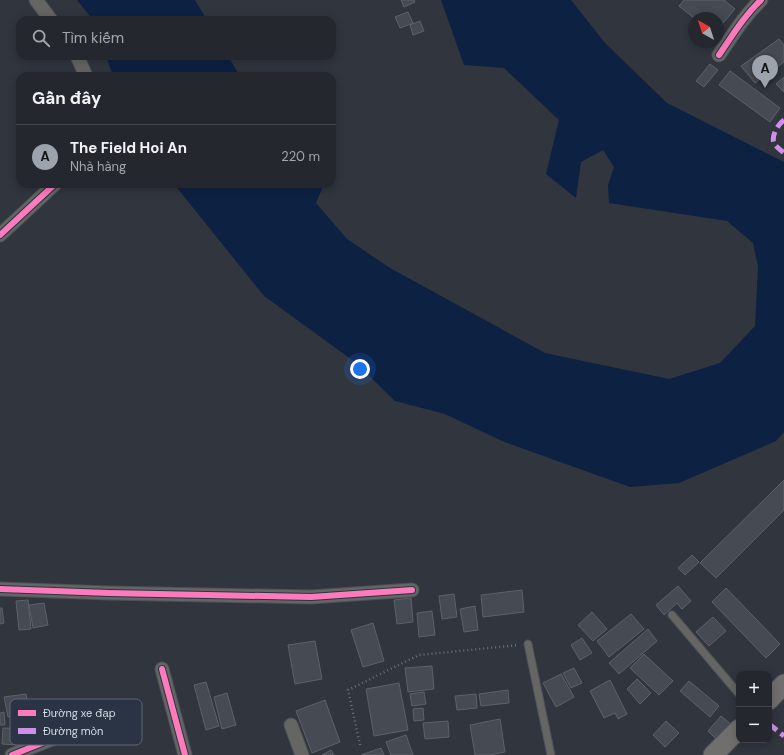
<!DOCTYPE html>
<html lang="vi">
<head>
<meta charset="utf-8">
<style>
  body { margin:0; font-family:"DM Sans",sans-serif; background:#30343a; color:#f1f3f6 }
  .controls { position:absolute; right:12px; bottom:12px; display:grid; overflow:hidden; border-radius:8px; box-shadow:0 2px 10px #0003 }
  .controls button { width:36px; height:36px; display:grid; place-items:center; padding:0; border:0; border-bottom:1px solid #41444a; background:#24282e; color:#f1f3f6; font:20px sans-serif }
  .compass { position:absolute; left:688px; top:12px; width:36px; height:36px; border-radius:50%; background:#24282e; box-shadow:0 2px 10px #0003; rotate:321deg }
  .you { position:absolute; left:360px; top:369px; width:14px; height:14px; margin:-10px; border:3px solid #fff; border-radius:50%; background:#1a73e8; box-shadow:0 0 0 6px #1a73e833 }
  .badge { display:grid; place-items:center; width:26px; height:26px; border-radius:50%; background:#9da3ac; color:#111; font-size:13px; font-weight:700 }
  .pin { position:absolute; translate:-50% -33px; filter:drop-shadow(0 1px 2px #0008) }
  .pin::after { content:''; position:absolute; top:21px; width:14px; height:12px; background:inherit; clip-path:polygon(0 0,100% 0,50% 100%) }
  .list { margin:0; padding:0; list-style:none }
  h2 { display:flex; justify-content:space-between; align-items:center; height:52px; margin:0; padding:0 16px; font-size:17px }
  h2 small { font-size:13px; font-weight:400; color:#a3a6aa }
  .list li { display:grid; grid-template-columns:26px 1fr auto; gap:12px; align-items:center; box-sizing:border-box; height:64px; padding:0 16px; border-top:1px solid #41444a }
  .list b { display:block; font-size:15px; white-space:nowrap }
  .list p { margin:0; font-size:13px; white-space:nowrap; color:#a3a6aa }
  .list em { font-size:13px; font-style:normal; color:#a3a6aa }
  .icon { flex:none; width:22px; height:22px; fill:none; stroke:currentColor; stroke-width:2; stroke-linecap:round; stroke-linejoin:round }
  .map { position:relative; flex:none; width:784px; height:755px; overflow:hidden }
  .search { position:absolute; background:#24282e; box-shadow:0 2px 10px #0003; left:16px; top:16px; width:320px; height:44px; display:flex; align-items:center; gap:10px; box-sizing:border-box; padding:0 14px; border-radius:12px; color:#a3a6aa; font-size:15px }
  .panel { position:absolute; background:#24282e; box-shadow:0 2px 10px #0003; left:16px; top:72px; width:320px; height:116px; border-radius:12px }
  .map>svg:first-child { display:block }
  .water { fill:#0d2143 }
  .building { fill:#464a52; stroke:#5d6169 }
  .lines { fill:none; stroke-linecap:round; stroke-linejoin:round }
  .lane-casing { stroke:#4c5158; stroke-width:9 }
  .street-casing { stroke:#4c5158; stroke-width:15 }
  .secondary-casing { stroke:#4c5158; stroke-width:21 }
  .path { stroke:#6d6f70; stroke-width:2.5; stroke-dasharray:1 3; stroke-linecap:butt }
  .lane { stroke:#656563; stroke-width:7 }
  .street { stroke:#656563; stroke-width:13 }
  .secondary { stroke:#706f6e; stroke-width:19 }
  .quiet { stroke:#ce8fe9; stroke-width:5; stroke-dasharray:10 5; stroke-linecap:butt }
  .cycleway-casing { stroke:#2a3444; stroke-width:8 }
  .cycleway { stroke:#fd7abc; stroke-width:6 }
  .key { fill:#2a3444; stroke:#5e6775; stroke-width:1 }
  .key-label { font-size:11px; fill:#d7dee8 }
</style>
</head>
<body>
<div class="map">
<svg width="784" height="755" viewBox="0 0 784 755">
  <rect width="100%" height="100%" fill="#30353e"/>
  <g class="water">
    <polygon points="77,0 195,0 207,20 93,20"/>
    <polygon points="441,0 571,0 605,43 667,103 784,162 784,432 776,441 679,483 630,487 502,441 445,414 395,401 355,362 264,296 174,184 324,184 316,203 347,239 390,268 545,353 669,379 720,363 755,326 758,266 753,243 727,221 609,203 608,185 614,167 603,150 581,162 576,198 546,174 559,120 504,68 464,65"/>
    <polygon points="106,56 228,56 240,76 113,76"/>
  </g>
  <g class="building">
    <polygon points="401,0 414,0 415,2 404,7"/>
    <polygon points="684,0 724,0 735,9 718,29 718,18 694,18 679,6"/>
    <polygon points="408,12 413,23 400,28 395,17"/>
    <polygon points="420,21 424,31 413,35 410,25"/>
    <polygon points="779,39 784,45 784,62 755,83 741,66"/>
    <polygon points="710,64 718,70 704,87 696,81"/>
    <polygon points="730,71 780,108 770,122 719,85"/>
    <polygon points="784,77 784,92 776,84"/>
    <polygon points="784,480 784,510 716,578 700,563"/>
    <polygon points="692,555 699,562 685,575 678,568"/>
    <polygon points="678,586 691,601 682,609 677,603 664,615 656,605"/>
    <polygon points="726,588 780,644 766,658 712,602"/>
    <polygon points="522,590 524,612 483,617 481,595"/>
    <polygon points="454,594 457,617 442,619 439,596"/>
    <polygon points="411,598 413,622 397,624 394,600"/>
    <polygon points="28,600 31,629 19,630 16,601"/>
    <polygon points="44,603 48,625 33,628 29,605"/>
    <polygon points="475,606 478,630 464,632 460,609"/>
    <polygon points="0,608 2,608 4,623 0,624"/>
    <polygon points="432,611 435,635 419,637 417,613"/>
    <polygon points="592,612 607,629 593,641 578,625"/>
    <polygon points="631,614 644,629 609,657 597,641"/>
    <polygon points="713,617 726,631 709,646 696,632"/>
    <polygon points="373,623 384,661 363,667 351,630"/>
    <polygon points="648,629 657,641 619,674 609,663"/>
    <polygon points="582,638 592,653 580,660 571,645"/>
    <polygon points="315,641 322,679 295,684 288,645"/>
    <polygon points="644,654 673,681 659,695 630,668"/>
    <polygon points="432,666 434,689 408,692 405,668"/>
    <polygon points="574,668 582,683 571,688 563,673"/>
    <polygon points="561,674 574,697 556,707 543,683"/>
    <polygon points="637,679 651,693 640,704 627,689"/>
    <polygon points="610,680 627,714 618,719 615,713 604,718 590,691"/>
    <polygon points="689,681 719,706 710,717 680,691"/>
    <polygon points="206,682 219,726 206,730 194,685"/>
    <polygon points="399,683 408,730 374,736 366,689"/>
    <polygon points="508,690 509,703 481,706 479,694"/>
    <polygon points="424,692 426,704 412,706 410,694"/>
    <polygon points="227,693 236,725 222,729 214,697"/>
    <polygon points="26,694 29,713 8,717 4,697"/>
    <polygon points="476,694 477,708 457,710 455,696"/>
    <polygon points="325,700 340,742 312,753 296,711"/>
    <polygon points="423,708 424,720 414,721 413,709"/>
    <polygon points="4,712 5,725 0,725 0,713"/>
    <polygon points="721,716 732,725 718,741 708,731"/>
    <polygon points="500,719 505,752 490,755 475,755 470,725"/>
    <polygon points="448,721 449,737 425,739 423,723"/>
    <polygon points="666,721 679,733 665,747 653,735"/>
    <polygon points="3,728 34,729 33,746 2,744"/>
    <polygon points="406,735 413,755 391,755 386,742"/>
    <polygon points="381,748 384,755 361,755"/>
    <polygon points="331,750 334,755 322,755"/>
  </g>
  <g class="lines">
    <defs>
      <g id="lane">
        <polyline points="672,615 739,694"/>
        <polyline points="528,644 551,755"/>
      </g>
      <g id="street">
        <polyline points="36,0 51,20"/>
        <path d="M719,55C732,36 744,16 761,0"/>
        <polyline points="77,56 86,76"/>
        <polyline points="0,235 55,184"/>
        <polyline points="0,589 109,593 311,597 412,590"/>
        <polyline points="162,669 185,755"/>
        <polyline points="291,725 302,755"/>
        <polyline points="12,755 77,729"/>
      </g>
      <g id="secondary">
        <polyline points="769,700 784,684"/>
        <polyline points="713,755 739,729"/>
      </g>
    </defs>
    <use href="#lane" class="lane-casing"/>
    <use href="#street" class="street-casing"/>
    <use href="#secondary" class="secondary-casing"/>
    <polyline class="path" points="360,745 348,690 419,655 519,645"/>
    <use href="#lane" class="lane"/>
    <use href="#street" class="street"/>
    <use href="#secondary" class="secondary"/>
    <g class="quiet">
      <path d="M784,120C778,124 771,136 774,143C776,147 781,150 784,153"/>
      <polyline points="769,724 784,736"/>
    </g>
    <defs>
      <g id="cycleway">
        <path d="M719,55C732,36 744,16 761,0"/>
        <polyline points="0,235 55,184"/>
        <polyline points="0,589 109,593 311,597 412,590"/>
        <polyline points="162,669 185,755"/>
        <polyline points="12,755 77,729"/>
      </g>
    </defs>
    <use href="#cycleway" class="cycleway-casing"/>
    <use href="#cycleway" class="cycleway"/>
  </g>
  <rect x="10" y="699" width="132" height="46" rx="6" class="key"/>
  <rect x="18" y="710" width="18" height="6" fill="#fd7abc"/>
  <rect x="18" y="728" width="18" height="6" fill="#ce8fe9"/>
  <g class="key-label">
    <text x="43" y="717">Đường xe đạp</text>
    <text x="43" y="735">Đường mòn</text>
  </g>
</svg>
<div class="controls">
<button>+</button>
<button>−</button>
</div>
<svg class="compass" viewBox="-18 -18 36 36"><path d="M0-13l5 13h-10z" fill="#e53935"/><path d="M0 13l5-13h-10z" fill="#a3a6aa"/></svg>
<div class="you"></div>
<div class="pin badge" style="left:765px;top:88px">A</div>
<div class="search"><svg class="icon" aria-label="search" viewBox="0 0 24 24"><circle cx="10" cy="10" r="6"/><path d="M15 15l6 6"/></svg>Tìm kiếm</div>
<section class="panel">
<h2>Gần đây<small></small></h2>
<ul class="list">
<li><span class="badge">A</span><div><b>The Field Hoi An</b><p>Nhà hàng</p></div><em>220 m</em></li>
</ul>
</section>
</div>
</body>
</html>
